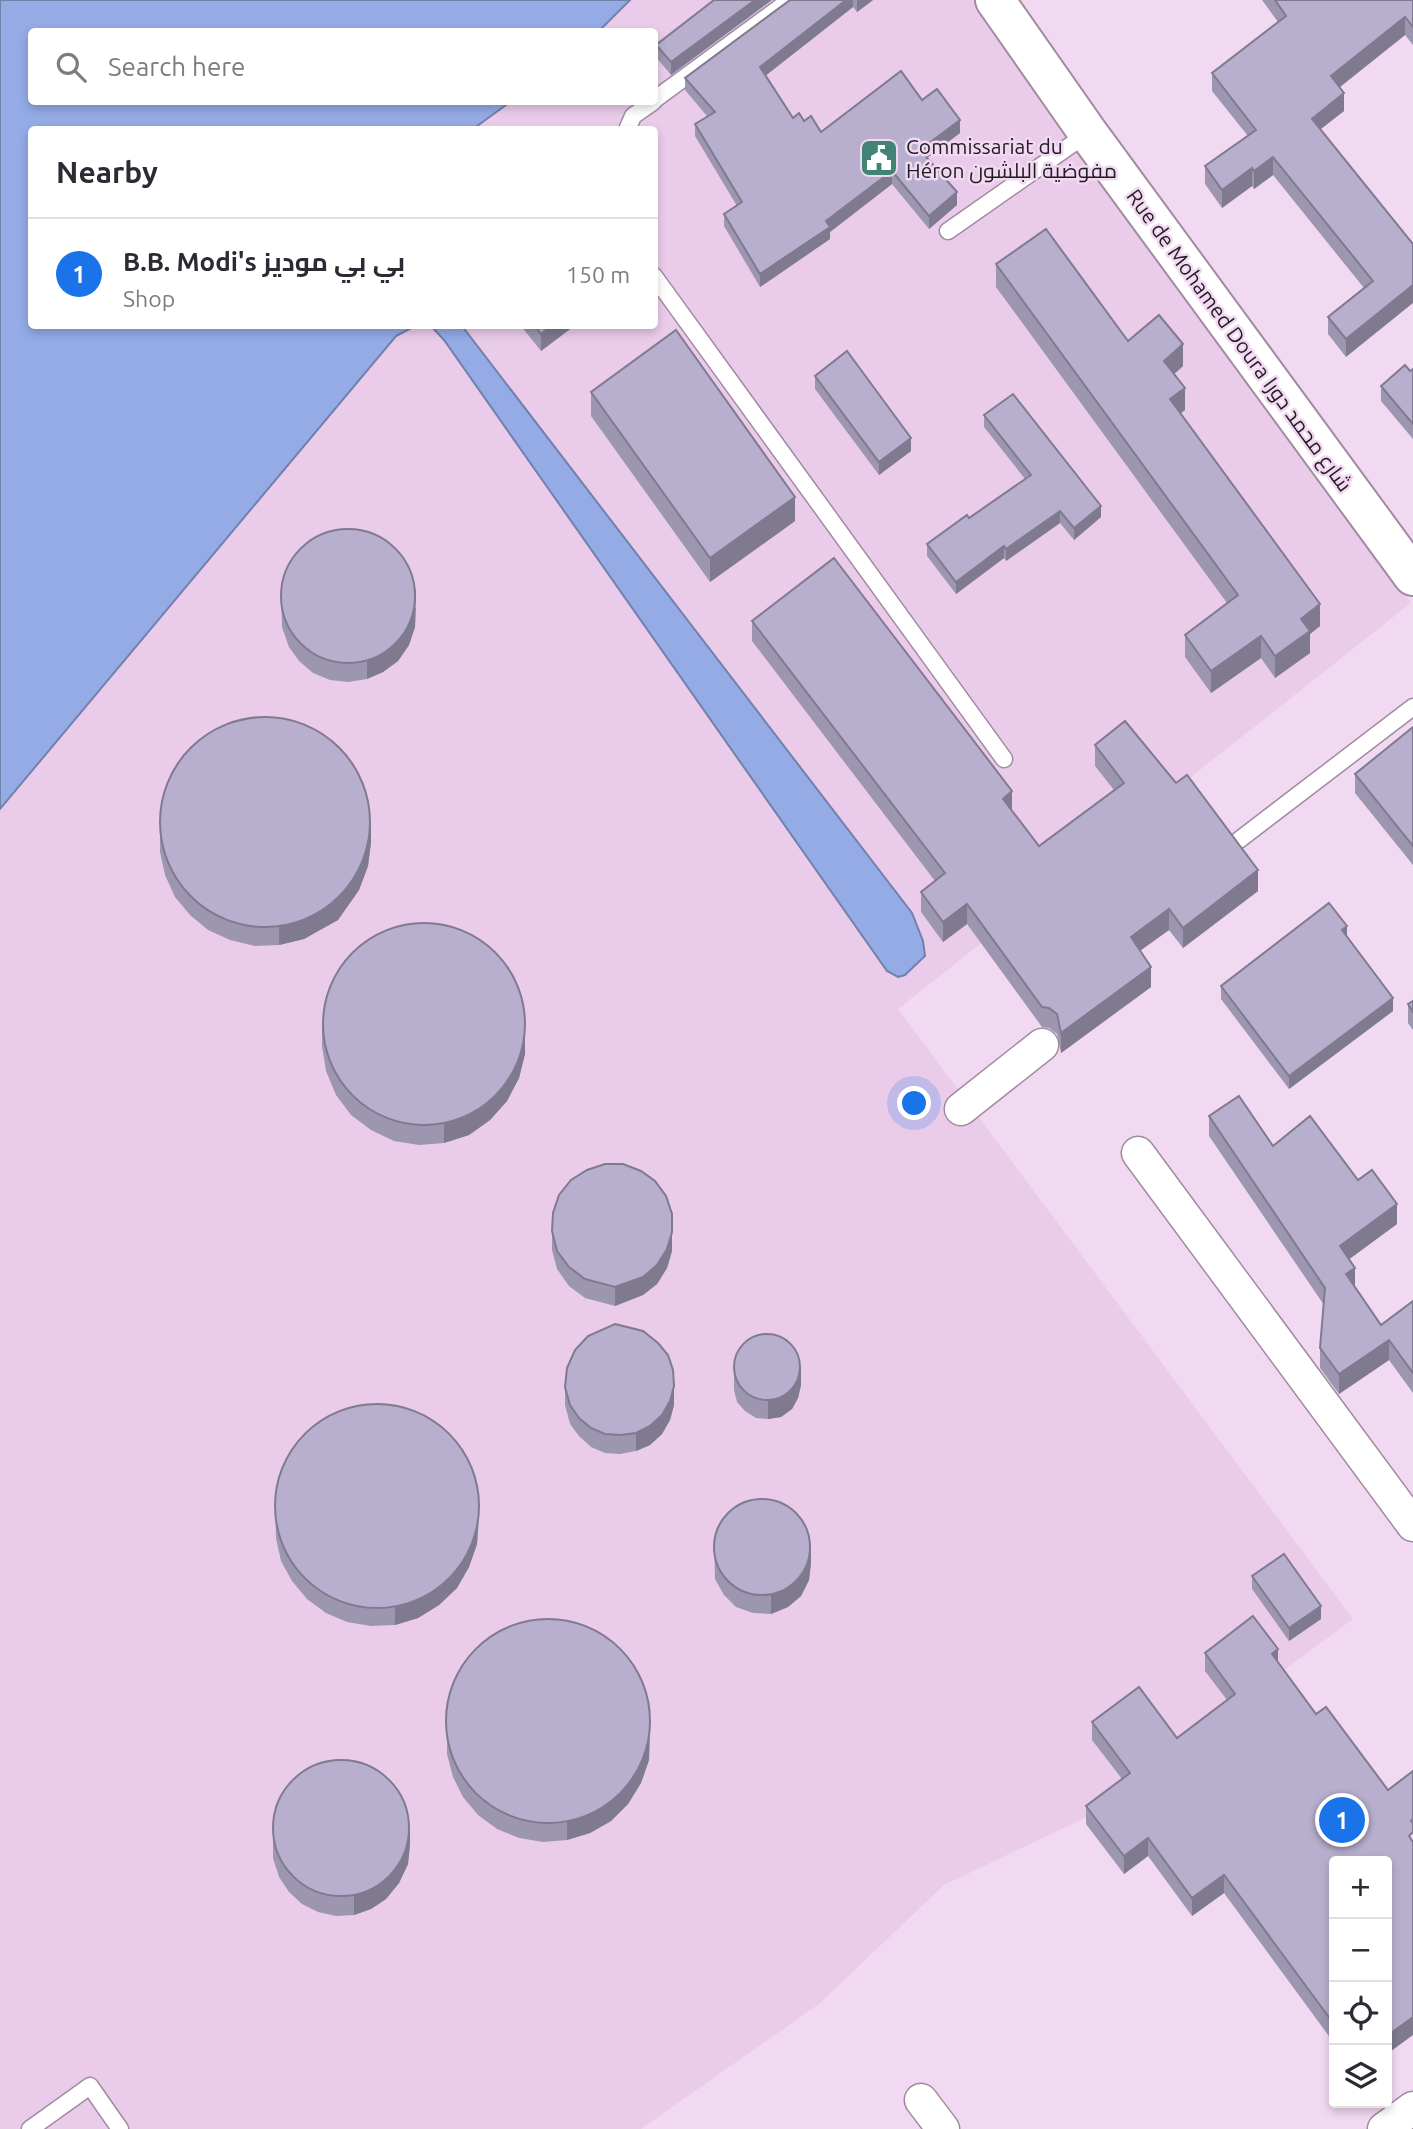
<!DOCTYPE html>
<html lang="en">
<head>
<meta charset="utf-8">
<style>
  body { margin:0; font-family:Ubuntu,Cairo,sans-serif; background:#f7f7f7; color:#2b2b33 }
  .controls { position:absolute; right:21px; bottom:21px; display:grid; overflow:hidden; border-radius:7px; box-shadow:0 4px 10px #0003 }
  .controls button { width:63px; height:63px; display:grid; place-items:center; padding:0; border:0; border-bottom:2px solid #e1e1e2; background:#fff; color:#2b2b33; font:35px sans-serif }
  .you { position:absolute; left:915px; top:1104px; width:24px; height:24px; margin:-18px; border:5px solid #fff; border-radius:50%; background:#1a73e8; box-shadow:0 0 0 10px #1a73e833 }
  .badge { display:grid; place-items:center; width:46px; height:46px; border-radius:50%; background:#1a73e8; color:#fff; font-size:23px; font-weight:700 }
  .pin { position:absolute; translate:-50% -50%; border:4px solid #fff; box-shadow:0 2px 7px #0006 }
  .list { margin:0; padding:0; list-style:none }
  h2 { display:flex; justify-content:space-between; align-items:center; height:91px; margin:0; padding:0 28px; font-size:30px }
  h2 small { font-size:23px; font-weight:400; color:#7c7c81 }
  .list li { display:grid; grid-template-columns:46px 1fr auto; gap:21px; align-items:center; box-sizing:border-box; height:112px; padding:0 28px; border-top:2px solid #e1e1e2 }
  .list b { display:block; font-size:26px; white-space:nowrap }
  .list p { margin:0; font-size:23px; white-space:nowrap; color:#7c7c81 }
  .list em { font-size:23px; font-style:normal; color:#7c7c81 }
  .icon { flex:none; width:38px; height:38px; fill:none; stroke:currentColor; stroke-width:2; stroke-linecap:round; stroke-linejoin:round }
  .map { position:relative; flex:none; width:1413px; height:2129px; overflow:hidden }
  .search { position:absolute; background:#fff; box-shadow:0 4px 10px #0003; left:28px; top:28px; width:630px; height:77px; display:flex; align-items:center; gap:18px; box-sizing:border-box; padding:0 24px; border-radius:7px; color:#7c7c81; font-size:26px }
  .panel { position:absolute; background:#fff; box-shadow:0 4px 10px #0003; left:28px; top:126px; width:630px; height:203px; border-radius:7px }
  .map>svg:first-child { display:block }
  .built { fill:#eaccea }
  .water { fill:#94abe6; stroke:#7280ac; stroke-width:2 }
  .lines { fill:none; stroke-linecap:round; stroke-linejoin:round }
  .lane-casing { stroke:#a18ba1; stroke-width:19 }
  .street-casing { stroke:#a18ba1; stroke-width:35 }
  .secondary-casing { stroke:#a18ba1; stroke-width:42 }
  .lane { stroke:#fff; stroke-width:16 }
  .street { stroke:#fff; stroke-width:32 }
  .secondary { stroke:#fff; stroke-width:38 }
  .wall { fill:#9d96b0 }
  .shaded-wall { fill:#807a90 }
  .building { fill:#b7afcd; stroke:#807a90; stroke-width:2 }
  .labels { text-anchor:middle; dominant-baseline:central; stroke-width:5; stroke-linejoin:round; paint-order:stroke }
  .poi-label { font-size:21px; fill:#231b23; stroke:#f2d9f2; text-anchor:start }
  .street-label { font-size:21px; fill:#231b23; stroke:#f2d9f2 }
</style>
</head>
<body>
<div class="map">
<svg width="1413" height="2129" viewBox="0 0 1413 2129">
  <rect width="100%" height="100%" fill="#f2d9f2"/>
  <polygon class="built" points="630,0 995,0 1411,603 898,1009 1353,1619 1085,1818 944,1885 819,2004 641,2129 0,2129 0,809 396,336 415,326 432,326 444,340 887,971 925,956 923,941 912,913 462,326 654,326 654,130 473,129 510,102 654,102 654,32 599,31"/>
  <g class="water">
    <polygon points="0,0 630,0 599,31 32,32 32,102 510,102 473,129 32,130 32,326 415,326 396,336 0,809"/>
    <polygon points="427,326 462,326 912,913 923,941 925,956 905,975 898,977 887,971 444,340 432,327"/>
  </g>
  <g class="lines">
    <defs>
      <g id="lane">
        <polyline points="654,100 790,0"/>
        <polyline points="627,130 633,116 653,102"/>
        <polyline points="948,231 1088,133"/>
        <polyline points="654,276 1004,759"/>
        <polyline points="1239,840 1413,707"/>
        <polyline points="30,2129 90,2086 120,2129"/>
      </g>
      <g id="street">
        <polyline points="961,1109 1042,1045"/>
        <polyline points="1138,1153 1413,1525"/>
        <polyline points="921,2100 943,2129"/>
        <polyline points="1384,2129 1413,2108"/>
      </g>
      <polyline id="secondary" points="995,0 1088,133 1413,576"/>
    </defs>
    <use href="#lane" class="lane-casing"/>
    <use href="#street" class="street-casing"/>
    <use href="#secondary" class="secondary-casing"/>
    <use href="#lane" class="lane"/>
    <use href="#street" class="street"/>
    <use href="#secondary" class="secondary"/>
  </g>
  <g class="wall">
    <polygon points="714,0 671,75 656,57 656,45"/>
    <polygon points="790,0 873,0 857,12 853,7 766,75 793,118 804,121 821,132 922,100 960,133 927,158 957,205 929,229 892,184 830,232 830,239 760,287 724,226 724,214 737,206 695,136 695,124 707,116 685,90 685,78"/>
    <polygon points="1262,0 1413,0 1413,45 1405,35 1340,87 1344,111 1320,129 1413,244 1346,357 1328,334 1328,317 1364,288 1273,175 1254,189 1252,186 1222,208 1205,184 1205,166 1248,136 1212,91 1212,73 1278,22"/>
    <polygon points="996,264 1128,341 1183,366 1174,374 1185,410 1181,413 1320,626 1310,634 1310,653 1275,678 1261,658 1211,693 1185,657 1185,635 1227,603 996,287"/>
    <polygon points="521,326 574,326 541,351"/>
    <polygon points="1413,369 1413,439 1381,401 1381,386"/>
    <polygon points="815,376 911,451 879,475 815,389"/>
    <polygon points="591,392 795,521 710,582 591,416"/>
    <polygon points="984,415 1101,517 1074,540 1060,523 1006,561 1004,558 956,594 927,556 927,544 969,518 1025,479 984,427"/>
    <polygon points="281,588 416,608 415,627 409,645 398,661 383,672 367,679 348,682 330,680 313,673 299,661 289,647 282,627"/>
    <polygon points="752,621 1012,811 1039,846 1114,790 1095,766 1095,745 1258,891 1183,948 1169,930 1140,951 1151,987 1061,1053 1057,1034 1049,1028 1042,1027 967,924 943,942 921,912 921,892 935,881 752,641"/>
    <polygon points="1413,727 1413,865 1355,793 1355,774"/>
    <polygon points="160,809 371,842 368,866 359,890 338,920 304,939 279,945 255,946 230,940 208,930 190,915 175,897 165,875 160,852"/>
    <polygon points="1347,937 1393,1011 1289,1089 1221,999 1221,986"/>
    <polygon points="1413,1001 1413,1030 1408,1023 1408,1004"/>
    <polygon points="322,1027 525,1054 519,1078 507,1101 490,1120 469,1135 444,1143 419,1145 394,1141 371,1130 351,1115 336,1095 326,1071 322,1046"/>
    <polygon points="1209,1116 1273,1146 1358,1180 1397,1224 1349,1259 1355,1287 1381,1325 1413,1301 1413,1393 1389,1360 1339,1394 1320,1368 1320,1348 1324,1305 1209,1136"/>
    <polygon points="552,1231 672,1251 667,1268 657,1284 643,1295 615,1306 585,1298 569,1286 557,1269 552,1250"/>
    <polygon points="734,1371 801,1385 798,1398 792,1409 781,1417 768,1419 756,1418 745,1411 737,1402 734,1390"/>
    <polygon points="565,1387 674,1405 670,1420 662,1434 650,1445 636,1451 620,1454 605,1453 591,1447 579,1436 570,1424 565,1405"/>
    <polygon points="275,1496 479,1520 477,1544 469,1567 457,1588 439,1605 418,1618 395,1625 371,1626 347,1622 326,1613 307,1599 292,1581 281,1561 276,1538"/>
    <polygon points="714,1542 811,1563 809,1580 801,1596 788,1607 771,1614 753,1613 736,1607 724,1595 715,1579"/>
    <polygon points="1252,1576 1321,1619 1289,1641 1252,1589"/>
    <polygon points="1205,1653 1278,1663 1334,1861 1334,2043 1224,1893 1192,1916 1148,1856 1124,1874 1086,1824 1086,1806 1122,1779 1092,1740 1092,1722 1177,1738 1227,1700 1205,1671"/>
    <polygon points="447,1712 650,1735 649,1760 641,1783 628,1804 611,1821 590,1833 567,1840 543,1842 519,1838 497,1829 478,1815 463,1797 453,1777 447,1754"/>
    <polygon points="273,1819 410,1844 408,1864 399,1883 386,1899 371,1909 354,1915 336,1916 318,1912 302,1904 289,1892 279,1877 273,1858"/>
  </g>
  <g class="shaded-wall">
    <polygon points="755,0 772,0 671,75 671,62"/>
    <polygon points="846,0 853,0 853,7 760,80 760,67"/>
    <polygon points="857,0 873,0 857,12"/>
    <polygon points="1405,17 1405,35 1331,94 1331,76"/>
    <polygon points="1344,93 1344,111 1312,136 1312,119"/>
    <polygon points="960,120 960,133 920,163 920,150"/>
    <polygon points="1273,157 1273,175 1254,189 1254,171"/>
    <polygon points="1252,168 1252,186 1222,208 1222,190"/>
    <polygon points="892,171 892,184 830,232 830,239 760,287 760,274 826,221"/>
    <polygon points="957,192 957,205 929,229 929,216"/>
    <polygon points="1413,285 1413,303 1346,357 1346,339"/>
    <polygon points="551,326 574,326 541,351 541,334"/>
    <polygon points="1183,344 1183,366 1164,383 1164,361"/>
    <polygon points="1185,388 1185,410 1170,421 1170,399"/>
    <polygon points="911,438 911,451 879,475 879,462"/>
    <polygon points="795,497 795,521 710,582 710,558"/>
    <polygon points="1101,506 1101,517 1074,540 1074,528"/>
    <polygon points="1060,511 1060,523 1006,561 1006,549"/>
    <polygon points="1004,546 1004,558 956,594 956,582"/>
    <polygon points="416,589 415,627 409,645 398,661 383,672 367,679 367,661"/>
    <polygon points="1320,604 1320,626 1310,634 1310,653 1275,678 1275,656 1301,619"/>
    <polygon points="1261,636 1261,658 1211,693 1211,671"/>
    <polygon points="1012,791 1012,812 1003,799"/>
    <polygon points="371,823 371,842 368,866 359,890 338,920 304,939 279,945 279,926"/>
    <polygon points="1258,870 1258,891 1183,948 1183,928"/>
    <polygon points="967,904 967,924 943,942 943,922"/>
    <polygon points="1169,909 1169,930 1131,957 1131,937"/>
    <polygon points="1347,926 1347,939 1342,930"/>
    <polygon points="1151,967 1151,987 1061,1053 1061,1033"/>
    <polygon points="1393,998 1393,1011 1289,1089 1289,1076"/>
    <polygon points="525,1035 525,1054 519,1078 507,1101 490,1120 469,1135 444,1143 444,1124"/>
    <polygon points="1397,1204 1397,1224 1340,1266 1340,1246"/>
    <polygon points="672,1232 672,1251 667,1268 657,1284 643,1295 615,1306 615,1287"/>
    <polygon points="1355,1268 1355,1288 1346,1274"/>
    <polygon points="1389,1340 1389,1360 1339,1394 1339,1374"/>
    <polygon points="801,1366 801,1385 798,1398 792,1409 781,1417 768,1419 768,1400"/>
    <polygon points="674,1386 674,1405 670,1420 662,1434 650,1445 636,1451 636,1433"/>
    <polygon points="479,1501 477,1544 469,1567 457,1588 439,1605 418,1618 395,1625 395,1606"/>
    <polygon points="811,1544 811,1563 809,1580 801,1596 788,1607 771,1614 771,1595"/>
    <polygon points="1321,1606 1321,1619 1289,1641 1289,1628"/>
    <polygon points="1278,1649 1278,1668 1272,1654"/>
    <polygon points="650,1716 649,1760 641,1783 628,1804 611,1821 590,1833 567,1840 567,1821"/>
    <polygon points="410,1825 410,1844 408,1864 399,1883 386,1899 371,1909 354,1915 354,1896"/>
    <polygon points="1148,1838 1148,1856 1124,1874 1124,1856"/>
    <polygon points="1224,1875 1224,1893 1192,1916 1192,1898"/>
    <polygon points="1413,2017 1413,2035 1387,2054 1387,2036"/>
  </g>
  <g class="building">
    <polygon points="714,0 755,0 671,62 656,45"/>
    <polygon points="790,0 846,0 760,67 793,118 799,113 804,121 811,116 821,132 901,71 922,100 937,89 960,120 920,150 957,192 929,216 892,171 826,221 830,227 760,274 724,214 742,202 695,124 715,112 685,78"/>
    <polygon points="1275,0 1413,0 1413,27 1405,17 1331,76 1344,93 1312,119 1413,244 1413,285 1346,339 1328,317 1373,281 1273,157 1254,171 1252,168 1222,190 1205,166 1256,130 1212,73 1286,16"/>
    <polygon points="1046,229 1128,341 1159,315 1183,344 1164,361 1185,388 1170,399 1320,604 1301,619 1310,631 1275,656 1261,636 1211,671 1185,635 1238,595 996,264"/>
    <polygon points="535,326 551,326 541,334"/>
    <polygon points="676,330 795,497 710,558 591,392"/>
    <polygon points="847,351 911,438 879,462 815,376"/>
    <polygon points="1405,365 1410,371 1413,369 1413,424 1381,386"/>
    <polygon points="1013,394 1101,506 1074,528 1060,511 1006,549 1004,546 956,582 927,544 967,515 969,518 1031,475 984,415"/>
    <circle cx="348" cy="596" r="67"/>
    <polygon points="834,558 1012,791 1003,799 1039,846 1124,783 1095,745 1125,721 1176,783 1187,775 1258,870 1183,928 1169,909 1131,937 1151,967 1061,1033 1057,1014 1049,1008 1042,1007 967,904 943,922 921,892 945,873 752,621"/>
    <circle cx="265" cy="822" r="105"/>
    <polygon points="1413,727 1413,846 1355,774"/>
    <polygon points="1329,903 1347,926 1342,930 1393,998 1289,1076 1221,986"/>
    <circle cx="424" cy="1024" r="101"/>
    <polygon points="1413,1001 1413,1012 1408,1004"/>
    <polygon points="1239,1096 1273,1146 1310,1116 1358,1180 1372,1170 1397,1204 1340,1246 1355,1268 1346,1274 1381,1325 1413,1301 1413,1373 1389,1340 1339,1374 1320,1348 1325,1288 1209,1116"/>
    <polygon points="605,1164 623,1164 641,1171 655,1181 666,1196 672,1214 672,1232 667,1249 657,1265 643,1277 615,1287 585,1279 569,1267 557,1251 552,1231 553,1213 559,1195 571,1180 587,1170"/>
    <polygon points="615,1324 643,1331 658,1343 668,1355 673,1370 674,1386 670,1401 662,1415 650,1426 636,1433 620,1435 605,1434 591,1428 579,1418 570,1405 565,1387 567,1368 575,1350 588,1336"/>
    <circle cx="767" cy="1367" r="33"/>
    <circle cx="377" cy="1506" r="102"/>
    <circle cx="762" cy="1547" r="48"/>
    <polygon points="1284,1554 1321,1606 1289,1628 1252,1576"/>
    <polygon points="1253,1616 1278,1649 1272,1654 1316,1714 1326,1707 1388,1790 1413,1771 1413,1819 1411,1821 1413,1823 1413,1832 1409,1836 1413,1842 1413,2017 1387,2036 1387,1861 1334,1861 1334,2024 1224,1875 1192,1898 1148,1838 1124,1856 1086,1806 1130,1773 1092,1722 1139,1687 1177,1738 1235,1694 1205,1653"/>
    <circle cx="548" cy="1721" r="102"/>
    <circle cx="341" cy="1828" r="68"/>
  </g>
  <defs>
    <symbol id="civic-square" viewBox="-11 -11 22 22"><rect x="-9" y="-9" width="18" height="18" rx="4" fill="#418476" stroke="#f2d9f2"/><path d="M-.6-6.5H3V-4.5H.6V-3L4-1V1h2V6H-6V1h2V-1L-.6-3ZM-1.2 2.5V6h2.4V2.5Z" fill="#fff"/></symbol>
  </defs>
  <g fill-rule="evenodd">
    <use href="#civic-square" x="857" y="136" width="44" height="44"/>
  </g>
  <g class="labels">
    <g class="poi-label">
      <text x="906" y="146">Commissariat du<tspan x="906" dy="24">Héron مفوضية البلشون</tspan></text>
    </g>
    <g class="street-label">
      <text transform="translate(1240 340) rotate(54)">Rue de Mohamed Doura شارع محمد دورا</text>
    </g>
  </g>
</svg>
<div class="controls">
<button>+</button>
<button>−</button>
<button><svg class="icon" aria-label="locate" viewBox="0 0 24 24"><circle cx="12" cy="12" r="6"/><path d="M12 2v4M12 18v4M2 12h4M18 12h4"/></svg></button>
<button><svg class="icon" aria-label="layers" viewBox="0 0 24 24"><path d="M12 4l9 5-9 5-9-5zM3 14l9 5 9-5"/></svg></button>
</div>
<div class="you"></div>
<div class="pin badge" style="left:1342px;top:1820px">1</div>
<div class="search"><svg class="icon" aria-label="search" viewBox="0 0 24 24"><circle cx="10" cy="10" r="6"/><path d="M15 15l6 6"/></svg>Search here</div>
<section class="panel">
<h2>Nearby<small></small></h2>
<ul class="list">
<li><span class="badge">1</span><div><b>B.B. Modi's بي بي موديز</b><p>Shop</p></div><em>150 m</em></li>
</ul>
</section>
</div>
</body>
</html>
